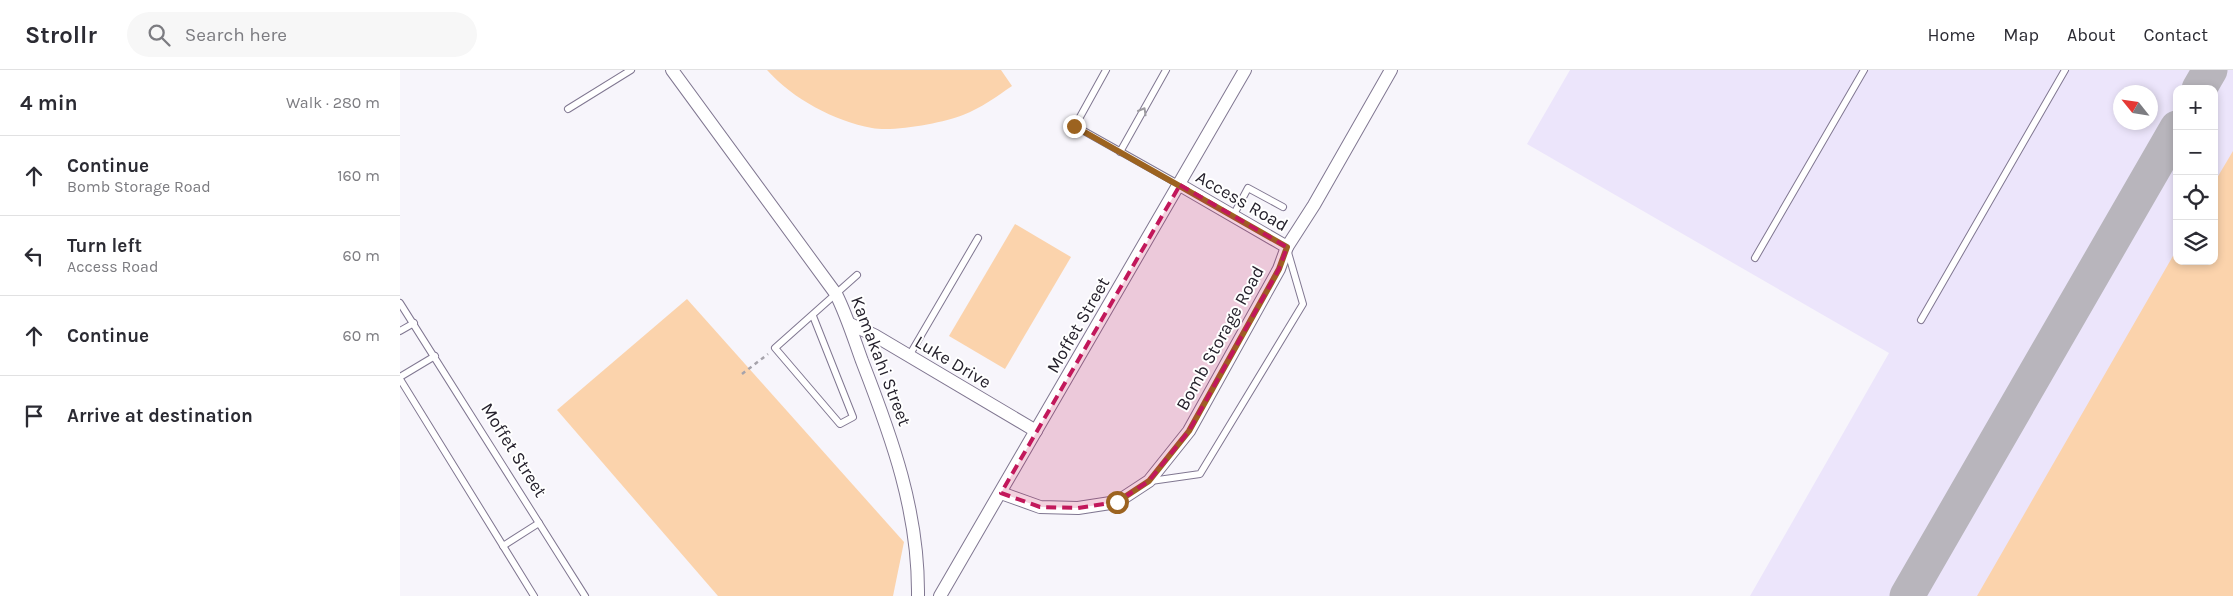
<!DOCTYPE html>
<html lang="en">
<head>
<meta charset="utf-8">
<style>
  body { margin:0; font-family:Karla,sans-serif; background:#f7f7f7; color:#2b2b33 }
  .controls { position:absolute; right:15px; top:15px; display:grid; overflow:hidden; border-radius:10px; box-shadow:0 2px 8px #0003 }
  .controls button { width:45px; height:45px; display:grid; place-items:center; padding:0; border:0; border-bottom:1px solid #e1e1e2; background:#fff; color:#2b2b33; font:25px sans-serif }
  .compass { position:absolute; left:1713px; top:15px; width:45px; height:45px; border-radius:50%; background:#fff; box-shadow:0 2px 8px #0003; rotate:300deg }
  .stop { position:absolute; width:15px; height:15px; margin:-11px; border:4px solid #9c6320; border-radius:50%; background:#fff }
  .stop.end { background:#9c6320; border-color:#fff; box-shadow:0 1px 5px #0008 }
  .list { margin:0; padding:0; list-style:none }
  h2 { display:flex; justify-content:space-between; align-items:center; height:65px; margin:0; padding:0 20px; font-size:21px }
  h2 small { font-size:16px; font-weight:400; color:#7c7c81 }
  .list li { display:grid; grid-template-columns:32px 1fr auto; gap:15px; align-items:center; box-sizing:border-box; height:80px; padding:0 20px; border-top:1px solid #e1e1e2 }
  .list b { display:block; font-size:19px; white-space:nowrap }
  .list p { margin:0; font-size:16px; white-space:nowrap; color:#7c7c81 }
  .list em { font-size:16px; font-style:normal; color:#7c7c81 }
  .icon { flex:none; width:28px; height:28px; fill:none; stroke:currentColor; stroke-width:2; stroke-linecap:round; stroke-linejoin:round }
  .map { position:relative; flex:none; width:1833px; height:526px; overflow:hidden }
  header { display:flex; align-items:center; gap:30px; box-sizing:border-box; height:70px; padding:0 25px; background:#fff; border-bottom:1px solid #e1e1e2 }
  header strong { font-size:24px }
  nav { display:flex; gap:28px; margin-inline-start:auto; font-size:18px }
  .search { width:350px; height:45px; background:#f7f7f7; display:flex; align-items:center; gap:12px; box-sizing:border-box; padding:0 18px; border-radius:28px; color:#7c7c81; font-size:19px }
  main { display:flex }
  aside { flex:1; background:#fff }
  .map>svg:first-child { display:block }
  .built { fill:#ece5fb; fill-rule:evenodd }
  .green { fill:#fbd3ac }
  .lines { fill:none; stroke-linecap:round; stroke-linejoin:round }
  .taxiway { stroke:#b8b5bc; stroke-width:35 }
  .service-casing { stroke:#807791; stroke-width:8 }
  .minor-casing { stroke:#807791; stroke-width:14 }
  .path { stroke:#a6a3ab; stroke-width:2.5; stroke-dasharray:4 4; stroke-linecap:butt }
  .service { stroke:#fff; stroke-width:6 }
  .minor { stroke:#fff; stroke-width:12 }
  .oneway { stroke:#9d9ba0 }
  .route { stroke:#9c6320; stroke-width:6 }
  .marked { fill:#c2185b; fill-opacity:0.2; stroke:#c2185b; stroke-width:4; stroke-dasharray:10 6; stroke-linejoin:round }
  .labels { text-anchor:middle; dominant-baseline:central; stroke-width:4; stroke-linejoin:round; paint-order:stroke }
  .street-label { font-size:18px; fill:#25212c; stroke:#fff }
</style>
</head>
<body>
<header>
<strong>Strollr</strong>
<div class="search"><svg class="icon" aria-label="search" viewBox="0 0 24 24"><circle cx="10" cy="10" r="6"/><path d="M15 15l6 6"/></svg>Search here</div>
<nav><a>Home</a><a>Map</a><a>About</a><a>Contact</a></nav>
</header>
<main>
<aside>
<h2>4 min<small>Walk · 280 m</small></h2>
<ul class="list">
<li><svg class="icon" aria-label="ahead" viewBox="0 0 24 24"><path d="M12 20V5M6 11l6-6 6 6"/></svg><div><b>Continue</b><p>Bomb Storage Road</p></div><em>160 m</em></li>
<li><svg class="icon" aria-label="left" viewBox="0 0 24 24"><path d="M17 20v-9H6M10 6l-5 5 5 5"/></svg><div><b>Turn left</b><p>Access Road</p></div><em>60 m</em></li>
<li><svg class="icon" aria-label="ahead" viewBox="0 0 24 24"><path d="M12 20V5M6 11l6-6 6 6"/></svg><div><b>Continue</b></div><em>60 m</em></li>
<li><svg class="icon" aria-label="arrive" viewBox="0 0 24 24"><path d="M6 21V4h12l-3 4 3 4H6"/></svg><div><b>Arrive at destination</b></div></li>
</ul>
</aside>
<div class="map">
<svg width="1833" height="526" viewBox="0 0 1833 526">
  <rect width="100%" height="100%" fill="#f7f5fb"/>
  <path class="built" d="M1170,0H1833V526H1350L1489,283L1127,74ZM1777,19H1814V191H1777ZM1720,22H1750V52H1720Z"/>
  <g class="green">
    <path d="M367,0H601L612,16C596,27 581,38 563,45C543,53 494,62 472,58C434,51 393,29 367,0Z"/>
    <polygon points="1833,81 1833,526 1577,526 1777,179 1777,191 1814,191 1814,113"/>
    <polygon points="615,154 671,187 605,299 549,266"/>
    <polygon points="287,229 504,472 493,526 318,526 157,340"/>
  </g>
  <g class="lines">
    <g class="taxiway">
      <polyline points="1799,19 1810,0"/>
      <polyline points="1507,526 1777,58"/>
    </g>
    <defs>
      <g id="service">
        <polyline points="706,0 675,56 780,115"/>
        <polyline points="168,39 231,0"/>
        <polyline points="720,82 766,0"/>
        <polyline points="833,146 848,118 883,137"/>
        <polyline points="1355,188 1464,0"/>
        <polyline points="0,233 185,526"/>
        <polyline points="413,246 453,347 440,354 375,278 457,205"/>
        <polyline points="1521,250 1665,0"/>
        <polyline points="0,261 14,253"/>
        <polyline points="509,286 578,168"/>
        <polyline points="0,307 35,286"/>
        <polyline points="0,309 134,526"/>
        <polyline points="751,411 800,404 903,234 887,179"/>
        <polyline points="103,476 139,453"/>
      </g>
      <g id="minor">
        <path d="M272,0L436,224C447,246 454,269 462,291C492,368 519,442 518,526"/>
        <polyline points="780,115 887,177"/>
        <polyline points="450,254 474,265 636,361"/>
        <polyline points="601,423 640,437 678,438 717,432 749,411 789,361 879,199 887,177 914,135 991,0"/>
        <polyline points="540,526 845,0"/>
      </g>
    </defs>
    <use href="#service" class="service-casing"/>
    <use href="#minor" class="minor-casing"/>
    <polyline class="path" points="342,304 368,284"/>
    <use href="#service" class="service"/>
    <use href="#minor" class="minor"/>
  </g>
  <defs><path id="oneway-chevron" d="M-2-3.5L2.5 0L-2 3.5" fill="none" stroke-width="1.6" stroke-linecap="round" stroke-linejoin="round" transform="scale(1.25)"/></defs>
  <use class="oneway" href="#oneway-chevron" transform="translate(743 41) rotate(-60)"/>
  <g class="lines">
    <polyline class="route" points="674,56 887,177 879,199 789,361 749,411 717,432"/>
  </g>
  <path class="marked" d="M780,115L887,177L879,199L789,361L749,411L717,432L678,438L640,437L601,423Z"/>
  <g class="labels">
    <g class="street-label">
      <text transform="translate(842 131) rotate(30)">Access Road</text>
      <text transform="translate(678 255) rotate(-60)">Moffet Street</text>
      <text transform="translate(820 268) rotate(-61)">Bomb Storage Road</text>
      <text transform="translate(481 291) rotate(69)">Kamakahi Street</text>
      <text transform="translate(553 292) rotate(31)">Luke Drive</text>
      <text transform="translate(114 380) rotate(58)">Moffet Street</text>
    </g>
  </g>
</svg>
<div class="controls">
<button>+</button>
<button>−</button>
<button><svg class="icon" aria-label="locate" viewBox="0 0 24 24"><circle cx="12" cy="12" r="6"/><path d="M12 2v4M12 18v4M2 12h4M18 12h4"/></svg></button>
<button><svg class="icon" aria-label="layers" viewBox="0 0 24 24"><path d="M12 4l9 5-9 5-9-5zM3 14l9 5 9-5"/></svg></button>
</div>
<svg class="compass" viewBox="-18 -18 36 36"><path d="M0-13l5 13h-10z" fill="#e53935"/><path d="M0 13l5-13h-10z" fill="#7c7c81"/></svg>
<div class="stop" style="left:717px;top:432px"></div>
<div class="stop end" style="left:674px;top:56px"></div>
</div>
</main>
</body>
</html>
